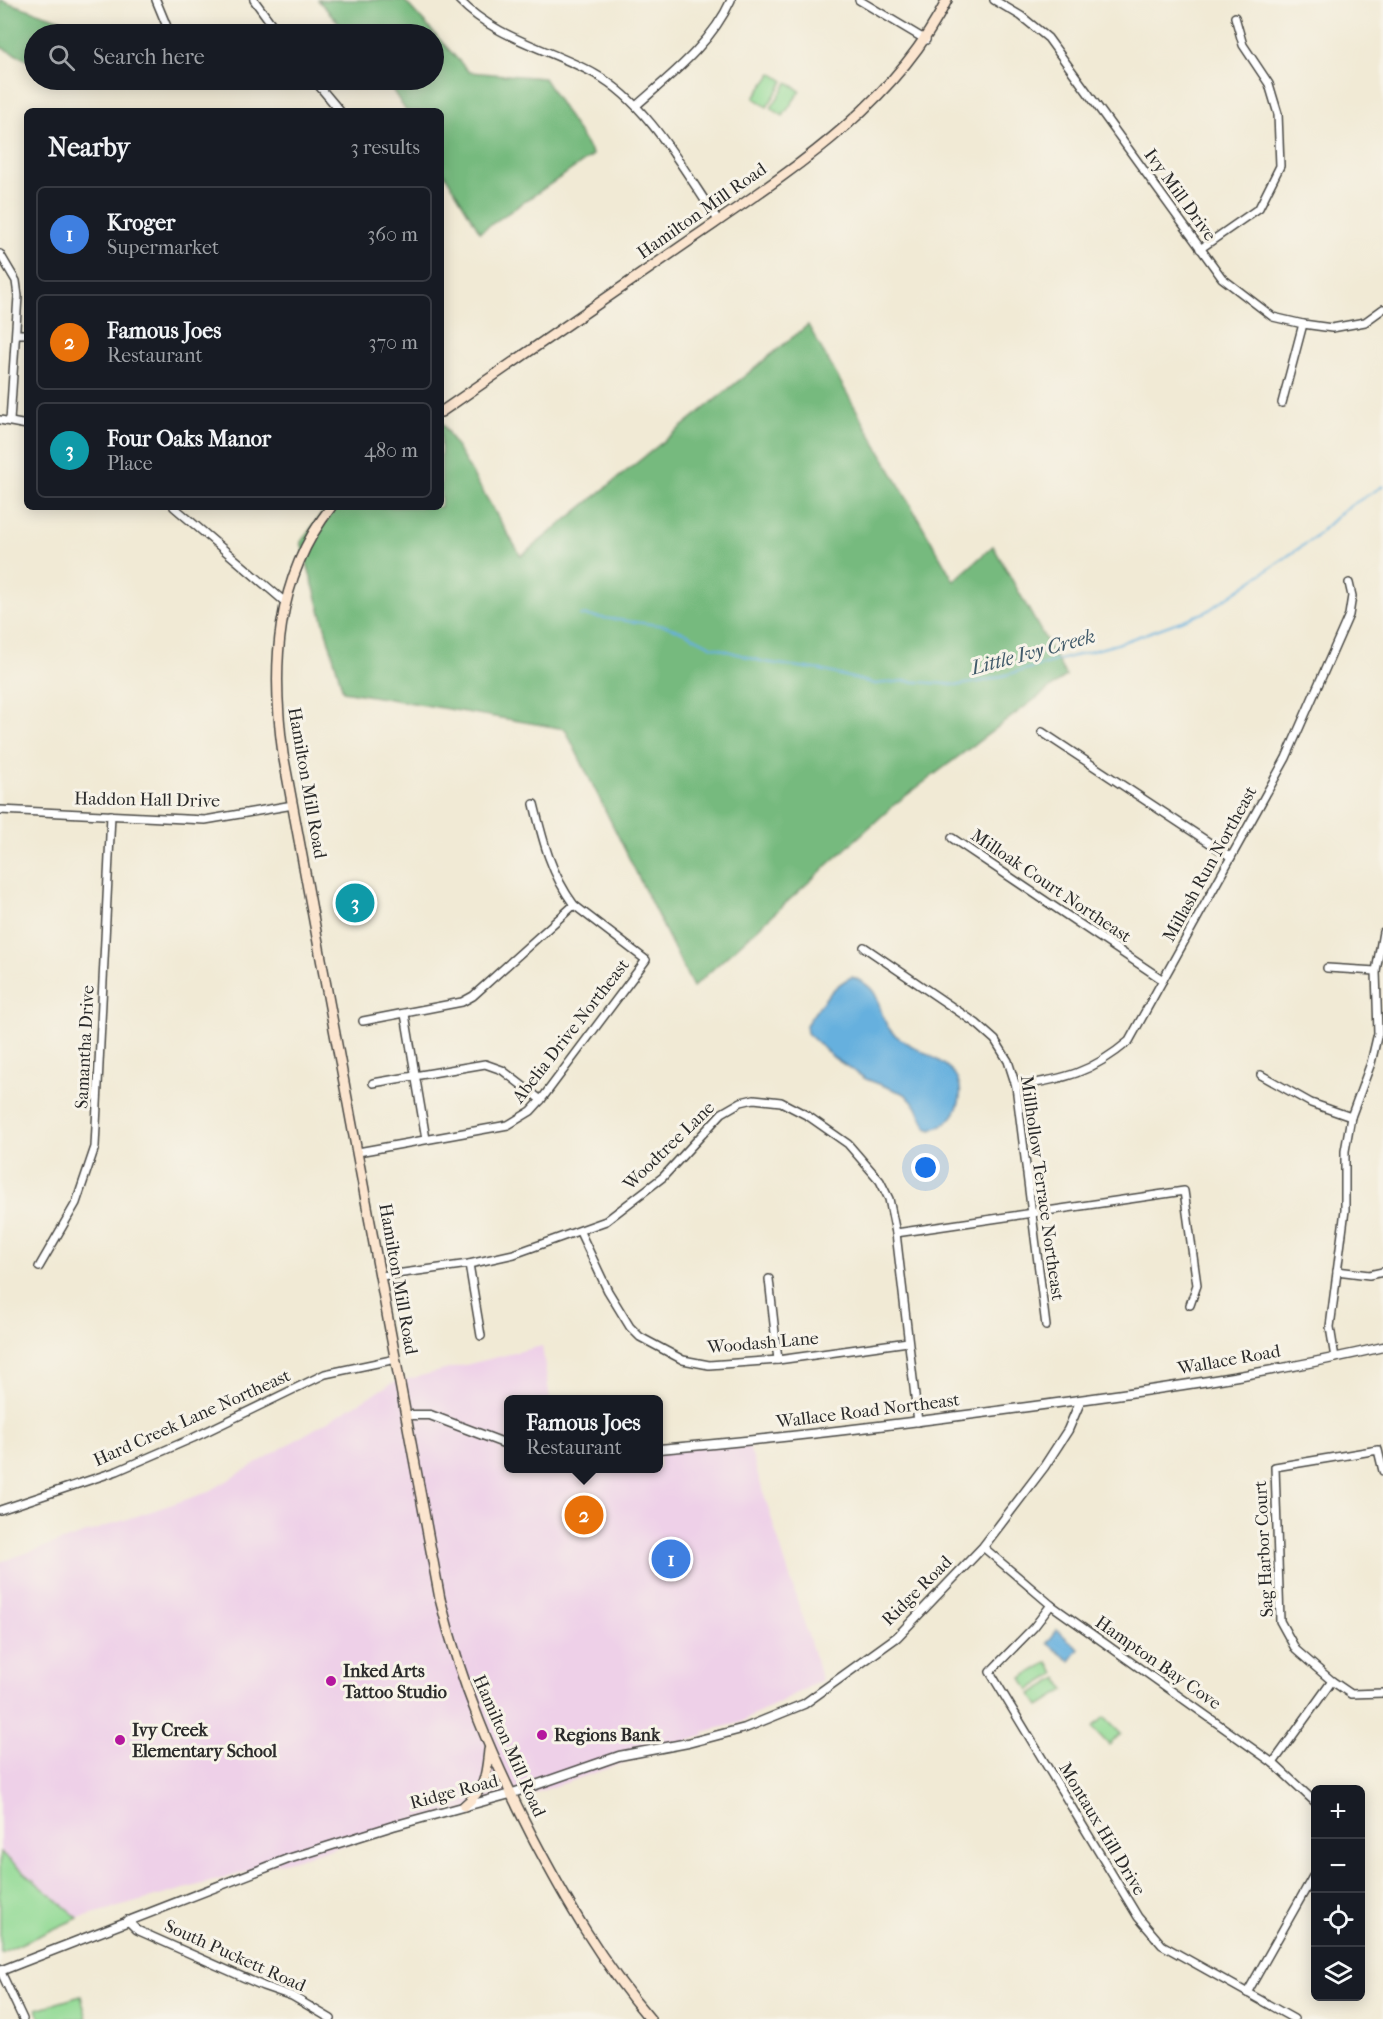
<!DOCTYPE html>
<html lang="en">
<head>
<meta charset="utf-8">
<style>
  body { margin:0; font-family:"IM FELL French Canon",serif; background:#20242c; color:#f1f3f6 }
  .controls { position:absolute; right:18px; bottom:18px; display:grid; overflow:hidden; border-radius:9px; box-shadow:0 3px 15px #0003 }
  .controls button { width:54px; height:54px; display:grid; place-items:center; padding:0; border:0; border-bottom:2px solid #363941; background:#171b24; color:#f1f3f6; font:30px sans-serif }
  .you { position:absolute; left:926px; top:1168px; width:21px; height:21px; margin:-15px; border:4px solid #fff; border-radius:50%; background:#1a73e8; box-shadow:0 0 0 9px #1a73e833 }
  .badge { display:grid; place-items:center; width:39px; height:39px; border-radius:50%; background:#d690ce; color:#fff; font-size:20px; font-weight:700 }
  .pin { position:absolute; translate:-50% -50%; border:3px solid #fff; box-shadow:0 2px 6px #0006 }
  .popup { position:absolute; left:504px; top:1395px; width:159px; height:78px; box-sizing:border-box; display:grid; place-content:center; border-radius:9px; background:#171b24; filter:drop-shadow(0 2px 4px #0005); font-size:20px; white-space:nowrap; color:#9ea1a6 }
  .popup b { font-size:22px; color:#f1f3f6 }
  .popup::after { content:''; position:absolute; left:50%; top:100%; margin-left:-12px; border:12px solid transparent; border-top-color:#171b24 }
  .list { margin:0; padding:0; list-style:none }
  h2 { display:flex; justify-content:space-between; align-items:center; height:78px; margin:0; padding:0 24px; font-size:26px }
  h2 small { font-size:20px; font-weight:400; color:#9ea1a6 }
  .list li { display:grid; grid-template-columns:39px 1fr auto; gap:18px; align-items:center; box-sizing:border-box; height:96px; margin:0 12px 12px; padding:0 12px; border:2px solid #363941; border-radius:9px }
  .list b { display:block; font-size:22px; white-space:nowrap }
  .list p { margin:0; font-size:20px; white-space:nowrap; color:#9ea1a6 }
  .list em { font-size:20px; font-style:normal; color:#9ea1a6 }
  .icon { flex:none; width:33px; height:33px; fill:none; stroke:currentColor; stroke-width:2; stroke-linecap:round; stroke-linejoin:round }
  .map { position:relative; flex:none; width:1383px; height:2019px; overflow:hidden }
  .search { position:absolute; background:#171b24; box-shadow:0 3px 15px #0003; left:24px; top:24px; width:420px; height:66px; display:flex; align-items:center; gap:15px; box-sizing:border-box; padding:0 21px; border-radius:33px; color:#9ea1a6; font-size:22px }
  .panel { position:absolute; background:#171b24; box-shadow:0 3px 15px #0003; left:24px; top:108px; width:420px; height:402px; border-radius:9px }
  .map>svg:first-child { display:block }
  .built { fill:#eed0e8 }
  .green { fill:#93da95; stroke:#5f8260; stroke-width:1.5 }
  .forest { fill:#76ba7e; stroke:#507254; stroke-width:1.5 }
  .water { fill:#66b0de; stroke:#486e84; stroke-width:1.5 }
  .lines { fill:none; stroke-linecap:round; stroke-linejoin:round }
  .stream { stroke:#66b0de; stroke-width:2 }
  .minor-casing { stroke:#494844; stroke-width:10 }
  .tertiary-casing { stroke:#494844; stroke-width:11 }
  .secondary-casing { stroke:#494844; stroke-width:12 }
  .minor { stroke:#fff; stroke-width:7 }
  .tertiary { stroke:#fff; stroke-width:8 }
  .secondary { stroke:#fbe5cf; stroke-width:9 }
  .poi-dot { fill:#b5179e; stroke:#f7f3e8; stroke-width:2 }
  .labels { text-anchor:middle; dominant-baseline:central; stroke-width:6; stroke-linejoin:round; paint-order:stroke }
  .street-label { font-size:18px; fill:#2b2b2b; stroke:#f7f3e8 }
  .poi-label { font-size:18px; font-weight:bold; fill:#2b2b2b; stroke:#f7f3e8; text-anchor:start }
  .water-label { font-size:20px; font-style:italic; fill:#405a6a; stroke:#f7f3e8 }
</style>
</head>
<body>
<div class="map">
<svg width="1383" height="2019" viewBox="0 0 1383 2019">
  <rect width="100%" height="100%" fill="#f7f3e8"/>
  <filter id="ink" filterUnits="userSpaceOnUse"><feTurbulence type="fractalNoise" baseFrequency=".0167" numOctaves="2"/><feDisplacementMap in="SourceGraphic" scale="12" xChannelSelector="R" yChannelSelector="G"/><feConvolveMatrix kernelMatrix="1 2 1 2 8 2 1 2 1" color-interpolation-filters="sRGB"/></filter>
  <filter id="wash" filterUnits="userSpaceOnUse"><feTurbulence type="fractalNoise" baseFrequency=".008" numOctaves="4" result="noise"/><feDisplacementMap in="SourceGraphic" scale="24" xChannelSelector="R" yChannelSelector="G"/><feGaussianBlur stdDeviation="1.35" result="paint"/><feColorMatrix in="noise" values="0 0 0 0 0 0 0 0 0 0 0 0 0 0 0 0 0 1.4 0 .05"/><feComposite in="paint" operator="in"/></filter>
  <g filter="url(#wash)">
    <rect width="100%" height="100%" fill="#f1ead5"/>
    <polygon class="built" points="542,1346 550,1399 509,1400 509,1468 659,1468 659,1448 748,1443 822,1680 739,1723 703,1732 706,1735 535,1793 78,1918 0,1852 0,1562 208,1492 392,1383"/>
    <g class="green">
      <polygon points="772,73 784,81 767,107 754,98"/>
      <polygon points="788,82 800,91 783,116 771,108"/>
      <polygon points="1048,1662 1055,1674 1029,1690 1022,1678"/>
      <polygon points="1058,1678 1065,1690 1039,1706 1031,1694"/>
      <polygon points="1104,1717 1121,1734 1109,1745 1093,1728"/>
      <polygon points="0,1852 78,1918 0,1953"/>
      <polygon points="81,1996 87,2019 40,2019 37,2009"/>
    </g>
    <g class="forest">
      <polygon points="0,0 83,27 80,34 34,34 34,63 0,47"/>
      <polygon points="318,0 404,0 469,72 544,78 593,155 480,232 441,168 441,111 406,111 386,80 434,80 434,34 349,34"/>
      <polygon points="808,325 954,581 993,546 1066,676 895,804 693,987 565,729 343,691 301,542 327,507 441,507 441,421 521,556"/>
    </g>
    <g class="water">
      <path d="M852,977C888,991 873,1010 891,1031C910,1053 971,1061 959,1102C955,1118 946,1124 931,1130L927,1128L916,1106L905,1094L866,1079L834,1058L807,1033L806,1025C817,1009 833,984 852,977Z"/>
      <polygon points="1057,1630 1079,1649 1070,1661 1047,1643"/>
    </g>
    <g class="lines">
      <polyline class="stream" points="580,615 666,626 686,633 711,646 764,662 821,670 875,684 905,681 960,685 984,681 1117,644 1206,612 1314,538 1345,509 1383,486"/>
    </g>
  </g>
  <g filter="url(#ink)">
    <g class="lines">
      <defs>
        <g id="minor">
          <polyline points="156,0 170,34"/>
          <polyline points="254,0 279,34"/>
          <path d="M459,0C496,39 550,49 595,74C648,103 684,171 718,220"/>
          <polyline points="859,0 926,40"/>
          <polyline points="994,0 1021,16 1048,38 1222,278 1273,317 1303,324 1332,328 1365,322 1383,309"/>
          <polyline points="314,80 340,111"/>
          <path d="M637,105C671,75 712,43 731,0"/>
          <polyline points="1200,249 1259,208 1280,166 1278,114 1269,84 1243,45 1235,17"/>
          <polyline points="0,254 16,281 18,296 10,421"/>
          <polyline points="17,334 27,334"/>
          <polyline points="1282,403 1303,324"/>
          <polyline points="0,420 27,425"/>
          <polyline points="174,507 285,602"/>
          <polyline points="1042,732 1231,857"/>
          <polyline points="0,810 205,820 293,805"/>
          <polyline points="952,838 1163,980"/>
          <polyline points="864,947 977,1024 995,1040 1008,1061 1016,1086 1046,1326"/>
          <polyline points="1327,968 1376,971"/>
          <polyline points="405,1014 426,1139"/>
          <polyline points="363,1021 462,1002 473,996 574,905"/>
          <polyline points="1261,1075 1311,1103 1351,1117"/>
          <polyline points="373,1083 485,1064 502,1070 541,1100"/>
          <path d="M1016,1086C1065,1079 1091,1073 1129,1041L1286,758L1349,615L1352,596L1349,583"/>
          <path d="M358,1152L508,1125L531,1111L541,1100L646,960L574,905C551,874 543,841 534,804"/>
          <polyline points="580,1232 608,1291 630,1327 640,1337 683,1360 709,1365 778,1360 908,1342"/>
          <polyline points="896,1233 1184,1191 1197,1285 1190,1305"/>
          <polyline points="469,1264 481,1336"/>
          <polyline points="39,1267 76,1203 95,1147 111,815"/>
          <polyline points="1337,1271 1369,1275 1383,1272"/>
          <polyline points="381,1276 469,1264 514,1254 606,1221 663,1177 722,1113 741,1102 754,1099 781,1102 808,1116 848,1144 880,1181 889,1199 896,1233 918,1422"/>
          <polyline points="769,1279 778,1360"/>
          <polyline points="1335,1358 1330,1327 1345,1210 1345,1151 1351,1117 1371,1063 1378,1033 1376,971 1383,932"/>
          <polyline points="1383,1471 1378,1450 1275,1467 1280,1621 1296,1650 1332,1681 1351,1694 1383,1693"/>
          <polyline points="0,1510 117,1471 193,1438 325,1374 396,1359"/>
          <polyline points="983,1547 1051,1605 1273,1763 1316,1803"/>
          <polyline points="1051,1605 1034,1627 990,1672 1138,1917 1162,1945 1294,2019"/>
          <polyline points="1273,1763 1332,1681"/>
          <polyline points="127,1920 137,1930 263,1986 292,1996 331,2019"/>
          <polyline points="0,1970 23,2019"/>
          <polyline points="1247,1993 1316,1871"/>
        </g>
        <g id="tertiary">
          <polyline points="406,1415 430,1415 509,1445"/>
          <path d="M659,1449C780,1439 900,1424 1020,1408C1141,1392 1264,1375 1383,1347"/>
          <polyline points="0,1971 288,1859 393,1826 510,1794 619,1756 688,1743 745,1728 804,1704 897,1637 983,1547 1044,1467 1068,1430 1080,1402"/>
        </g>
        <g id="secondary">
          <path d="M441,412C518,359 595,305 673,252C773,182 891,113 947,0"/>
          <path d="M331,507C275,579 271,667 283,754L440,1599C461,1684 492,1758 532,1836C566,1901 602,1963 650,2019"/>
          <path d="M464,1806C486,1787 486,1778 489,1750"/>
        </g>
      </defs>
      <use href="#minor" class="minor-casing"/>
      <use href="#tertiary" class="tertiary-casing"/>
      <use href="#secondary" class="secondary-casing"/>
      <use href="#minor" class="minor"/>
      <use href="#tertiary" class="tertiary"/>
      <use href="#secondary" class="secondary"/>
    </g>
  </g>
  <g class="poi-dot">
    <circle cx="331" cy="1681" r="6"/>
    <circle cx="542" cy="1735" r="6"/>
    <circle cx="120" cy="1740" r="6"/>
  </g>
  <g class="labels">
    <g class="street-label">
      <text transform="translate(1180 195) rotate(54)">Ivy Mill Drive</text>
      <text transform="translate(702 211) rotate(-35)">Hamilton Mill Road</text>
      <text transform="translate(307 783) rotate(80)">Hamilton Mill Road</text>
      <text transform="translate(147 800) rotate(1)">Haddon Hall Drive</text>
      <text transform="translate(1210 864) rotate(-61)">Millash Run Northeast</text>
      <text transform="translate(1051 886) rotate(34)">Milloak Court Northeast</text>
      <text transform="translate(571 1031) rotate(-52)">Abelia Drive Northeast</text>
      <text transform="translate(85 1047) rotate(-87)">Samantha Drive</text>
      <text transform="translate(669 1146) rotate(-44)">Woodtree Lane</text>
      <text transform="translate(1042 1188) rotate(82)">Millhollow Terrace Northeast</text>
      <text transform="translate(398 1279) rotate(80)">Hamilton Mill Road</text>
      <text transform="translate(763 1343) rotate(-5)">Woodash Lane</text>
      <text transform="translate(1229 1360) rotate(-10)">Wallace Road</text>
      <text transform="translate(868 1411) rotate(-7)">Wallace Road Northeast</text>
      <text transform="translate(192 1418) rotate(-24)">Hard Creek Lane Northeast</text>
      <text transform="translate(1264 1549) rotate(-93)">Sag Harbor Court</text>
      <text transform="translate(917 1591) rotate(-45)">Ridge Road</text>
      <text transform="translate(1158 1663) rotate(35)">Hampton Bay Cove</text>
      <text transform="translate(509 1746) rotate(66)">Hamilton Mill Road</text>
      <text transform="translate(454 1792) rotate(-15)">Ridge Road</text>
      <text transform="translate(1102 1829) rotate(59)">Montaux Hill Drive</text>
      <text transform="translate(235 1956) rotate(24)">South Puckett Road</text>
    </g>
    <g class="poi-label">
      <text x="343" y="1671">Inked Arts<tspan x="343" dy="21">Tattoo Studio</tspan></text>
      <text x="132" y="1730">Ivy Creek<tspan x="132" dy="21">Elementary School</tspan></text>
      <text x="554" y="1735">Regions Bank</text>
    </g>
    <g class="water-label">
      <text transform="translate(1033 652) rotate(-15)">Little Ivy Creek</text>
    </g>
  </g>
</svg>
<div class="controls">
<button>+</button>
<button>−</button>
<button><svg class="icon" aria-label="locate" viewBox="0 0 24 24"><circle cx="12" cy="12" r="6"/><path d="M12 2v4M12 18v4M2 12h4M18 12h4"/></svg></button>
<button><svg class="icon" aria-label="layers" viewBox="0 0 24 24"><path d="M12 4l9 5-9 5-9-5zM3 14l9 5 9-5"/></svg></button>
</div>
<div class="you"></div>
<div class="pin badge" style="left:671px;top:1559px;background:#3f7fe0">1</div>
<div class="pin badge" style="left:584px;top:1515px;background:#e8710a">2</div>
<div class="popup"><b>Famous Joes</b>Restaurant</div>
<div class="pin badge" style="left:355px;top:903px;background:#0f9aa8">3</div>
<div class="search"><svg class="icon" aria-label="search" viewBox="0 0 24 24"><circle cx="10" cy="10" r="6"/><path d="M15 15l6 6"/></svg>Search here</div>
<section class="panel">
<h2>Nearby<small>3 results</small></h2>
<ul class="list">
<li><span class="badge" style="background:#3f7fe0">1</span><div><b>Kroger</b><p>Supermarket</p></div><em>360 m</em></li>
<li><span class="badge" style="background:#e8710a">2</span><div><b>Famous Joes</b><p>Restaurant</p></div><em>370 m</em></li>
<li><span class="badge" style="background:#0f9aa8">3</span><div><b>Four Oaks Manor</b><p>Place</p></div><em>480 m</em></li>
</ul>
</section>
</div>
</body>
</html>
